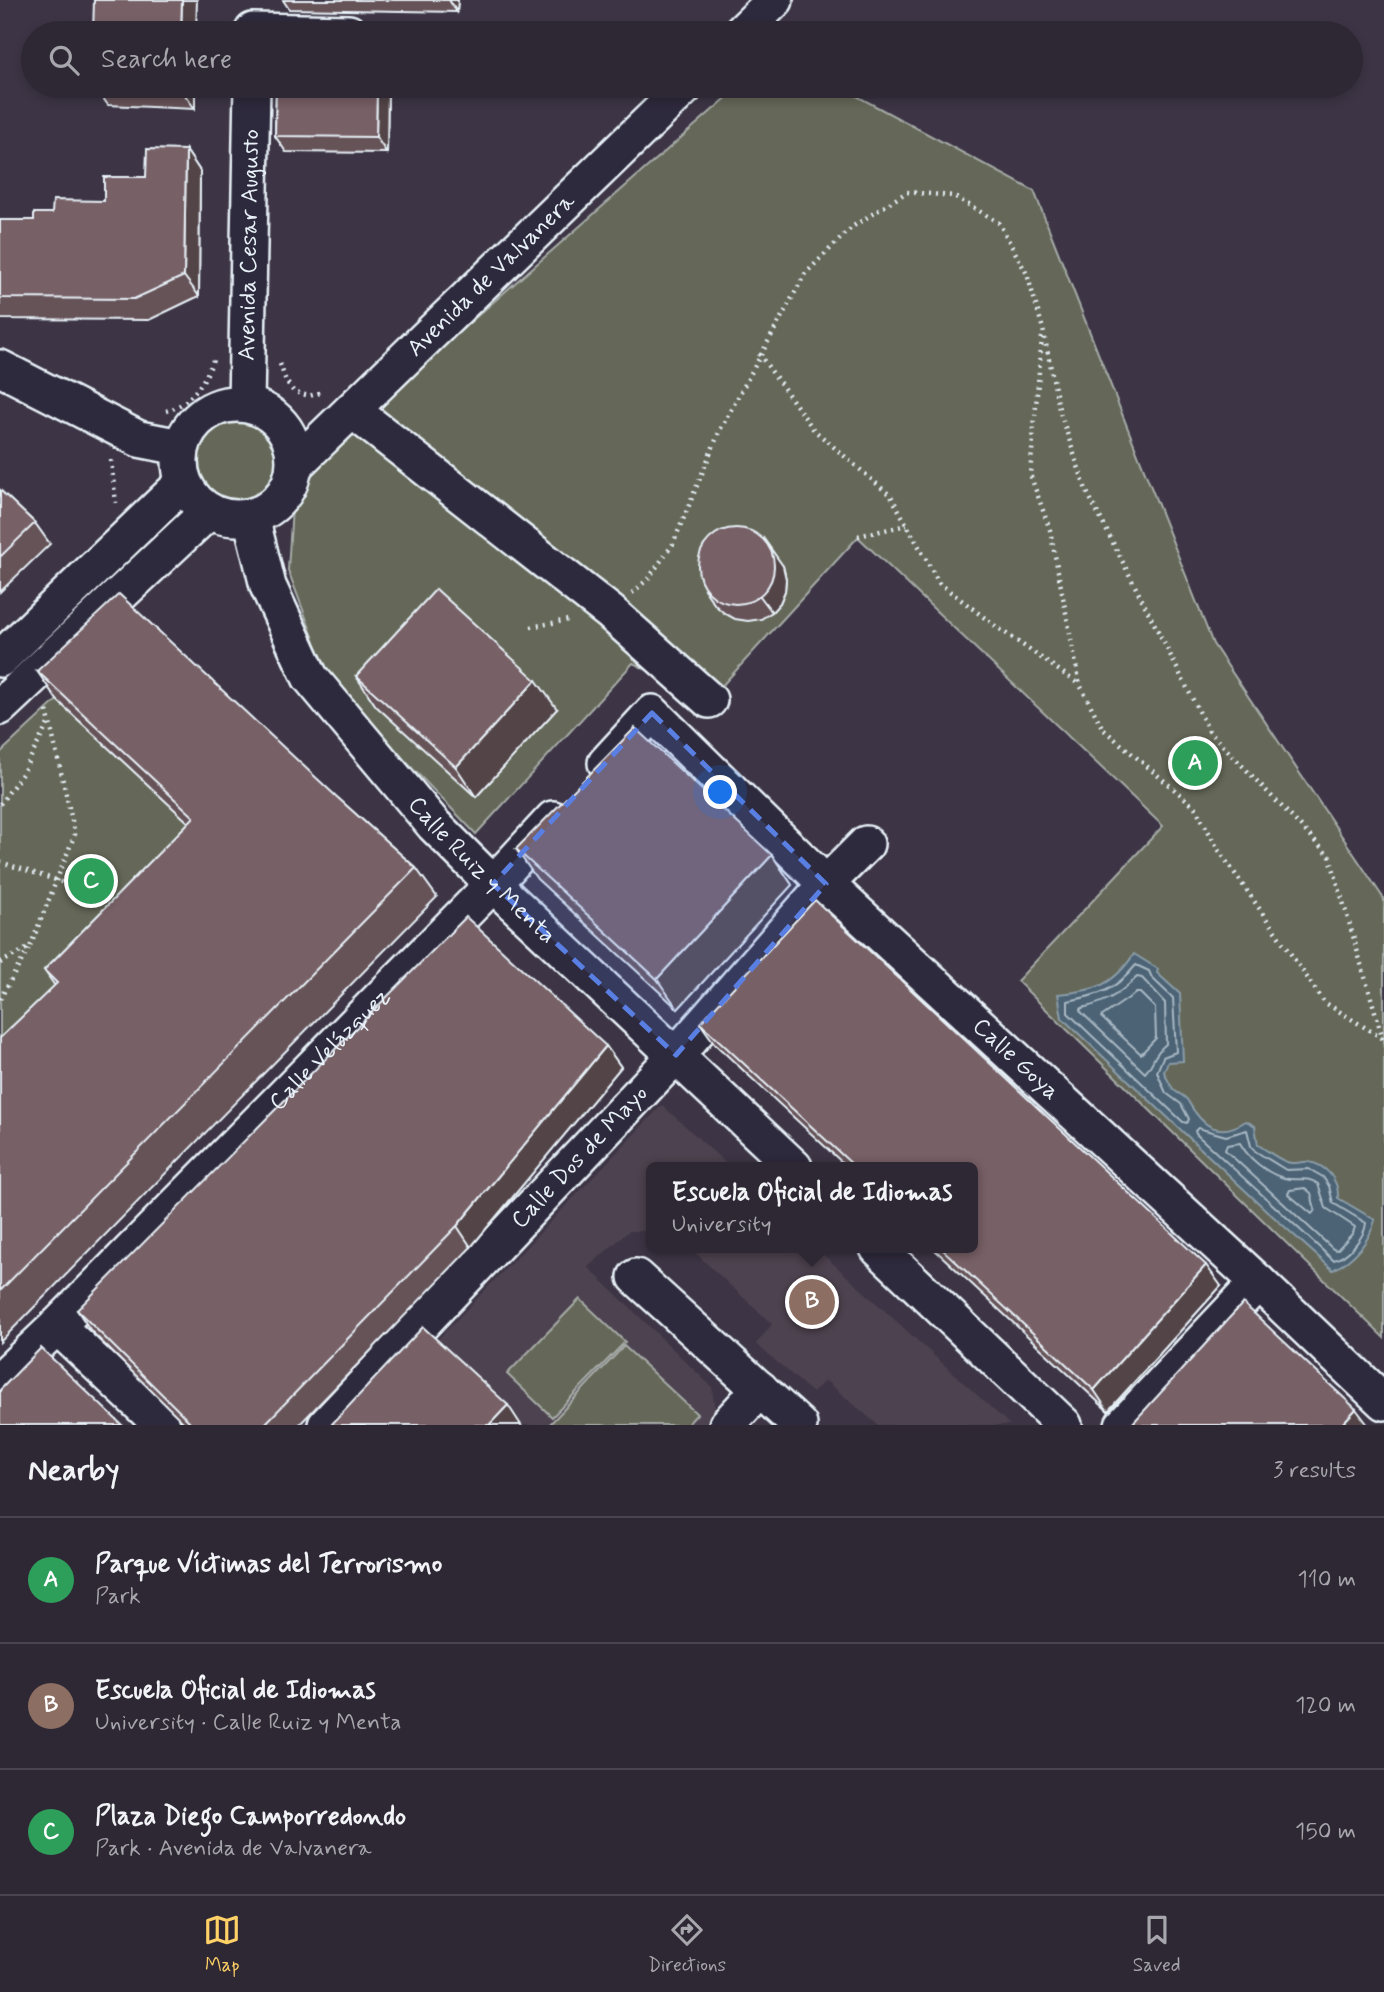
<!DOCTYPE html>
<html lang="en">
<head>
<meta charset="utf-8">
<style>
  body { margin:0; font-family:Mynerve,sans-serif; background:#3a3440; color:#f1f3f6 }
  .you { position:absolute; left:721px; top:793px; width:24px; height:24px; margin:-18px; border:5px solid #fff; border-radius:50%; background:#1a73e8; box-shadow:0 0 0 10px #1a73e833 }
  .badge { display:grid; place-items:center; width:46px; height:46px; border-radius:50%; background:#ffd166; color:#fff; font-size:23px; font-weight:700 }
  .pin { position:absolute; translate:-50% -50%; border:4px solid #fff; box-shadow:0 2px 7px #0006 }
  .popup { position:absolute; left:646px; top:1162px; width:332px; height:91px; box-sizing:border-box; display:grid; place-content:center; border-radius:10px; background:#2e2834; filter:drop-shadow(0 2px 5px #0005); font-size:23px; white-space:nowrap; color:#a7a6ac }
  .popup b { font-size:26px; color:#f1f3f6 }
  .popup::after { content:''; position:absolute; left:50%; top:100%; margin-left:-14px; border:14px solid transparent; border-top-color:#2e2834 }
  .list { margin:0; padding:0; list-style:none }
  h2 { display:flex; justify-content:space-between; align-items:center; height:91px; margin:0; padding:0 28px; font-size:30px }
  h2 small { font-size:23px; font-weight:400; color:#a7a6ac }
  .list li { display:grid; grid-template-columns:46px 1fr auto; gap:21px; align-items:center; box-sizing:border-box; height:126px; padding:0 28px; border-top:2px solid #49444f }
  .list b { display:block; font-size:26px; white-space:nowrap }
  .list p { margin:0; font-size:23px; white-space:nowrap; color:#a7a6ac }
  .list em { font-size:23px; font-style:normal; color:#a7a6ac }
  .icon { flex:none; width:38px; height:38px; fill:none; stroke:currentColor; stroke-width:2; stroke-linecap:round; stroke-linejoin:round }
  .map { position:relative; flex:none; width:1384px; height:1425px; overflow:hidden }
  .search { position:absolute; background:#2e2834; box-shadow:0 4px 10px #0003; left:21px; right:21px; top:21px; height:77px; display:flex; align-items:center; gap:18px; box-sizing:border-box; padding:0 24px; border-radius:38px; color:#a7a6ac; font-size:26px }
  .sheet { height:469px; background:#2e2834 }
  nav { display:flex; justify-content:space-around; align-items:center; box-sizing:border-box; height:98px; border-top:2px solid #49444f; background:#2e2834; font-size:19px; color:#a7a6ac }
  nav a { display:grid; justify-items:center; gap:4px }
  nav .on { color:#ffd166 }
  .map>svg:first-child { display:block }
  .built { fill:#4e424f }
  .green { fill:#656758; stroke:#a6aca8; stroke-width:2 }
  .water { fill:#4b6375; stroke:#8a9ca9; stroke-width:2 }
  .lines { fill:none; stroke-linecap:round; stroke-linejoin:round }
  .shore { stroke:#a9b8c4; stroke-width:2 }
  .minor-casing { stroke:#e8f1f8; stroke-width:40 }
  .path { stroke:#e8f1f8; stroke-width:4.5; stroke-dasharray:2 5; stroke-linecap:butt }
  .minor { stroke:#2f2a3d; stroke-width:35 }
  .wall { fill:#665358; stroke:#e8f1f8; stroke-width:2 }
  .shaded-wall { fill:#534447; stroke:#e8f1f8; stroke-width:2 }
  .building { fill:#776166; stroke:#e8f1f8; stroke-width:2 }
  .marked { fill:#5a7fe2; fill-opacity:0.2; stroke:#5a7fe2; stroke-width:5; stroke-dasharray:14 9; stroke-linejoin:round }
  .labels { text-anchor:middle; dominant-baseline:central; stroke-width:7; stroke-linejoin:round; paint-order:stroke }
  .street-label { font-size:24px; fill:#e8f1f8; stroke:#2f2a3d }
</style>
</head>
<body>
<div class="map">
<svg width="1384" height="1425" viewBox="0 0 1384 1425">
  <rect width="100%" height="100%" fill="#3d3545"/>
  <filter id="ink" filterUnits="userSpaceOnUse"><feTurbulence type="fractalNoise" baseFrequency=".0143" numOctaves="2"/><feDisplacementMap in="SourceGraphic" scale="14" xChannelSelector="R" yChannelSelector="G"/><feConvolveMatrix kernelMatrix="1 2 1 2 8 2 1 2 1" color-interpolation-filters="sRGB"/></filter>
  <g filter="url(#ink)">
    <g class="built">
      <polygon points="662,1105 730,1167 651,1167 651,1231 629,1231 588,1267 712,1387 715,1411 703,1425 356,1425"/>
      <polygon points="690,1248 816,1248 1010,1425 878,1425 825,1380 813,1393 756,1344 772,1324"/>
    </g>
    <g class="green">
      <polygon points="740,86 838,86 1034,191 1213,644 1384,899 1384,1338 1017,981 1163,826 858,537 709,700 633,663 476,834 331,684 288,570 292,507 331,444"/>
      <circle cx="236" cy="461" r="44"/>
      <polygon points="57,700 215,847 0,1087 0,753"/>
      <polygon points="580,1299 625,1342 552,1417 507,1374"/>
      <polygon points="624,1346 697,1414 687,1425 549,1425"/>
    </g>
    <path class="water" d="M1134,954L1158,969L1157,973L1180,994L1183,1061L1168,1062L1164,1072C1167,1078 1170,1086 1175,1091C1179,1094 1185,1096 1188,1101C1202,1126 1218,1139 1246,1121L1255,1126L1258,1145C1267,1150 1277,1159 1287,1162C1293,1165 1302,1161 1309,1162C1327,1165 1339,1181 1338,1198L1375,1220C1369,1242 1354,1259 1333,1270L1266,1210L1062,1018L1058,994C1095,991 1113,986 1134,954Z"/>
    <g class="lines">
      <g class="shore">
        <path d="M1136,965L1149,971L1152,978L1173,998L1176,1052L1163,1057L1157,1072L1166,1093L1181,1104L1189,1119L1187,1123L1183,1122L1068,1013V1001C1099,995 1115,991 1136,965Z"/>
        <path d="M1137,977L1142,978L1165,1003L1166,1044C1151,1056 1155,1063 1145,1073L1080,1011L1082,1008C1105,1003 1120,994 1137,977Z"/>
        <polygon points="1136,993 1140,993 1155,1008 1156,1038 1141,1054 1101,1017"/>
        <path d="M1198,1128L1226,1136L1247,1130L1251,1146L1255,1151L1286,1170L1309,1169L1323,1177L1329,1186L1333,1203L1366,1223C1365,1237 1347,1258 1333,1260L1196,1134L1195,1131Z"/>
        <path d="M1240,1143C1248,1158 1266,1173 1284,1178C1297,1182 1306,1175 1318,1184L1326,1208L1355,1227L1353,1233L1337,1250L1333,1249L1225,1150L1227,1145Z"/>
        <polygon points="1305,1188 1311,1193 1315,1210 1312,1214 1288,1194 1290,1190"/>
      </g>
      <defs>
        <g id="minor">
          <polyline points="253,31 349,33"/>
          <polyline points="741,33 775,0"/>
          <polyline points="0,368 139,439 180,447"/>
          <circle cx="237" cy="461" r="57"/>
          <path id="s1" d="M246,404L252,86"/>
          <polyline points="352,410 610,612 709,700"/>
          <path id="s2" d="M295,465L686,86"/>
          <path id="s3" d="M251,517L268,586L310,677L434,825L493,884L794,1167"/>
          <polyline points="0,659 183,483"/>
          <polyline points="0,707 209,511"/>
          <path id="s4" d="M606,763L652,713L826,884L1258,1282L1384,1402"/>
          <polyline points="878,1248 1064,1425"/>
          <polyline points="636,1277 799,1425"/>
          <polyline points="57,1326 162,1425"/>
          <path id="s5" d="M0,1380L57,1326L493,884L553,819"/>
          <path id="s6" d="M326,1425L676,1055L826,884L866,844"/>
          <polyline points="727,1425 760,1389"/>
          <polyline points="1123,1425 1258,1282"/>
        </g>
      </defs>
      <use href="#minor" class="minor-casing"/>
      <g class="path">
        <polyline points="1042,337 1030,474 1050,530 1080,685 1103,729 1195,807 1218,849 1324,1002 1382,1038"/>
        <polyline points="759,354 814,430 891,496 939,583 994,625 1080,685"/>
        <polyline points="280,364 286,381 294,392 309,396 323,392"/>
        <path d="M166,411C190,405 207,379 214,357"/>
        <polyline points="111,460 116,503"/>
        <polyline points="858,536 907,525"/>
        <polyline points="632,593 648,579 673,544 720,430 805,274 852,227 907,192 954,196 999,223 1027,274 1043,329 1059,409 1086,490 1209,731 1330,857 1383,1039"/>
        <polyline points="531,627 568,620"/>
        <polyline points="0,804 22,774 49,722"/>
        <polyline points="0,862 56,880 114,902"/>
        <polyline points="0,963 30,947 75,834 46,706"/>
        <polyline points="0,999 29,948"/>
      </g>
      <use href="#minor" class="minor"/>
    </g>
    <g class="wall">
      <polygon points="283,0 458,0 457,12 289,9"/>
      <polygon points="94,86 195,86 195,109 108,105"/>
      <polygon points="276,86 388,86 387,153 286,152 275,136"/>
      <polygon points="186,150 200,171 199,296 149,320 0,319 0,220 34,220 52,213 104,201 146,177"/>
      <polygon points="0,490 35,523 50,544 0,592"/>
      <polygon points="783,566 786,579 785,591 780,603 772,612 761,619 748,621 735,619 724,613 715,605 704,589"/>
      <polygon points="37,671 338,798 416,868 437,897 0,1342 0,1038 55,986 44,970 189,823 57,700"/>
      <polygon points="356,676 557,709 476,797 376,706"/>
      <polygon points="516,849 772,855 792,885 678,1009 537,879"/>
      <polygon points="700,1023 1221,1286 1108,1411 933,1248 973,1248 973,1167 847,1167 715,1044"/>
      <polygon points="606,1046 621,1067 471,1247 299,1425 186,1425 91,1331 77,1310"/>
    </g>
    <g class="shaded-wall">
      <polygon points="182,0 197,0 196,33 181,33"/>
      <polygon points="449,0 458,0 457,12"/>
      <polygon points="180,86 195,86 195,109 180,88"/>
      <polygon points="377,86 388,86 387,153 376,137"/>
      <polygon points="186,150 200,171 199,296 184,276"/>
      <polygon points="764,539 783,566 786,579 785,591 780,603 772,612 760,596"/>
      <polygon points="536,680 557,709 476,797 456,767"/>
      <polygon points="772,855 792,885 678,1009 657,979"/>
      <polygon points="606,1046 621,1067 471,1247 457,1226"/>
      <polygon points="1206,1265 1221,1286 1108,1411 1094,1390"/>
      <polygon points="508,1405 521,1425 489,1425"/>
      <polygon points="1356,1409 1368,1425 1341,1425"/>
    </g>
    <g class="building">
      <polygon points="94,0 182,0 181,33 93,33"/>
      <polygon points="277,30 378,32 378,33 277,33"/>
      <polygon points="134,86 180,86 180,88"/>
      <polygon points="276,86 377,86 376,137 275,136"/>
      <polygon points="147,149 186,150 184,276 134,299 0,298 0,220 34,220 34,213 52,213 53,200 104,201 104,177 146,177"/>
      <polygon points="0,490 35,523 0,557"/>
      <circle cx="736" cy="566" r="38"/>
      <polygon points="436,589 536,680 456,767 356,676"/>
      <polygon points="119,594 338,798 416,868 0,1291 0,1038 57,983 44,970 194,817 37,671"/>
      <polygon points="635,728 772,855 657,979 516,849"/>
      <polygon points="815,900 1206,1265 1094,1390 941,1248 973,1248 973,1167 855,1167 700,1023"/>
      <polygon points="466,917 606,1046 457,1226 264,1425 193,1425 77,1310"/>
      <polygon points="1243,1303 1356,1409 1341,1425 1131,1425"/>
      <polygon points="423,1327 508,1405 489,1425 331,1425"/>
      <polygon points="41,1348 122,1425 0,1425 0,1390"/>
    </g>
  </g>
  <path class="marked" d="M652,713L826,884L676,1055L493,884Z"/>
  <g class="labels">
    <g class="street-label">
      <text stroke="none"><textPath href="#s1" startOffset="159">Avenida Cesar Augusto</textPath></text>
      <text stroke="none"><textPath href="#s2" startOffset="273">Avenida de Valvanera</textPath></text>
      <text stroke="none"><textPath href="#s3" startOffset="430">Calle Ruiz y Menta</textPath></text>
      <text stroke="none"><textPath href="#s5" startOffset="467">Calle Velázquez</textPath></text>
      <text stroke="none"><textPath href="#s4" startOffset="570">Calle Goya</textPath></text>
      <text stroke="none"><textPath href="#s6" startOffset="369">Calle Dos de Mayo</textPath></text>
    </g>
  </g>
</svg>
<div class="you"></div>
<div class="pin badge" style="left:1195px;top:763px;background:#2e9e5b">A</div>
<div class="pin badge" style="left:812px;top:1302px;background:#8d6e63">B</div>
<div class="popup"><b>Escuela Oficial de Idiomas</b>University</div>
<div class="pin badge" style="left:91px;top:881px;background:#2e9e5b">C</div>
<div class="search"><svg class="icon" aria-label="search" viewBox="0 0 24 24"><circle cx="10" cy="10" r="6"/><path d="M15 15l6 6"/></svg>Search here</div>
</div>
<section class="sheet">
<h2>Nearby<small>3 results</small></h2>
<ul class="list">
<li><span class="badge" style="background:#2e9e5b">A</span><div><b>Parque Víctimas del Terrorismo</b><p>Park</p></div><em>110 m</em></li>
<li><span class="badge" style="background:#8d6e63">B</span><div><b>Escuela Oficial de Idiomas</b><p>University · Calle Ruiz y Menta</p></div><em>120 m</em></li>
<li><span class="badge" style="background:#2e9e5b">C</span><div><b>Plaza Diego Camporredondo</b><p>Park · Avenida de Valvanera</p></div><em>150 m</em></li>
</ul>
</section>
<nav>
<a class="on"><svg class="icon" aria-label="map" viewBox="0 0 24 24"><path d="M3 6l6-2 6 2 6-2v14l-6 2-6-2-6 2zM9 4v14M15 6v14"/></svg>Map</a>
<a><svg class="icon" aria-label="directions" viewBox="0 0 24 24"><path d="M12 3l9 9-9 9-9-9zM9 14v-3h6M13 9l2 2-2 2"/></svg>Directions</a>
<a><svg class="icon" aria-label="saved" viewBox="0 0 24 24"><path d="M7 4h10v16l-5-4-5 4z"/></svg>Saved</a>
</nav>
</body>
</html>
